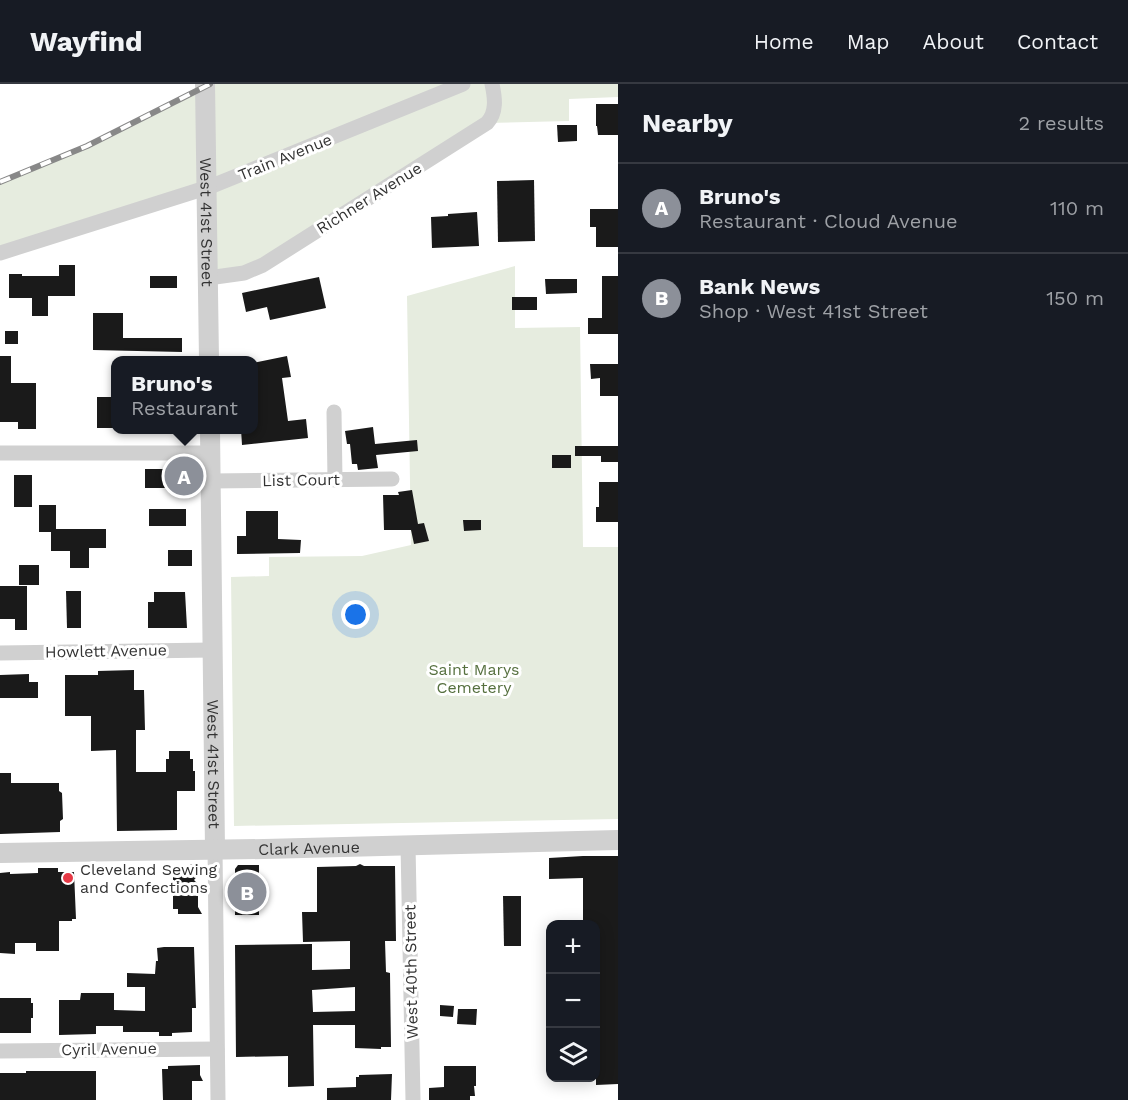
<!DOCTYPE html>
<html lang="en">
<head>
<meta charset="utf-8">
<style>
  body { margin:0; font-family:"Work Sans",sans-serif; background:#20242c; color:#f1f3f6 }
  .controls { position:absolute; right:18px; bottom:18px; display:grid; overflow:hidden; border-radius:12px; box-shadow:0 3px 15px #0003 }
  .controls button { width:54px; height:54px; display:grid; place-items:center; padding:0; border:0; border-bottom:2px solid #363941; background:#171b24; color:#f1f3f6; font:30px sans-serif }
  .you { position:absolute; left:356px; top:531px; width:21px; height:21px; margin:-15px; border:4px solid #fff; border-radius:50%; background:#1a73e8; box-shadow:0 0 0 9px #1a73e833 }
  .badge { display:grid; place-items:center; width:39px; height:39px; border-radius:50%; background:#8c9099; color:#fff; font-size:20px; font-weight:700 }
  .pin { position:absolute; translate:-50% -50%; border:3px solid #fff; box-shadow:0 2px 6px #0006 }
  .popup { position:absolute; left:111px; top:272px; width:147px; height:78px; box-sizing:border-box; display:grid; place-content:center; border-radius:12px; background:#171b24; filter:drop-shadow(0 2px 4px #0005); font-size:20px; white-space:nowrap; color:#9ea1a6 }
  .popup b { font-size:22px; color:#f1f3f6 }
  .popup::after { content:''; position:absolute; left:50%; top:100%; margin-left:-12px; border:12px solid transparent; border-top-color:#171b24 }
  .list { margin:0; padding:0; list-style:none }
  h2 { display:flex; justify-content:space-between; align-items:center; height:78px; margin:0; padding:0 24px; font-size:26px }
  h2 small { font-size:20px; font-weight:400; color:#9ea1a6 }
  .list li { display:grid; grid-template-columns:39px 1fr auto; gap:18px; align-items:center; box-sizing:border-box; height:90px; padding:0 24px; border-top:2px solid #363941 }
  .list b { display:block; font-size:22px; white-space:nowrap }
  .list p { margin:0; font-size:20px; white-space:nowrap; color:#9ea1a6 }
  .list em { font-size:20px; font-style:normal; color:#9ea1a6 }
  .icon { flex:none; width:33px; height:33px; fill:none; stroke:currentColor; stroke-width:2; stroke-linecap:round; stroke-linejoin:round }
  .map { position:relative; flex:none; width:618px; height:1016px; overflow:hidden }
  header { display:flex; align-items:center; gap:36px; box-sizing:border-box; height:84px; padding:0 30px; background:#171b24; border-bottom:2px solid #363941 }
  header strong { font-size:28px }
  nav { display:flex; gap:33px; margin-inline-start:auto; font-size:21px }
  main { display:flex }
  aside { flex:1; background:#171b24 }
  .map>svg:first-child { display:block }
  .green { fill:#e6ecdf }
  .building { fill:#1a1a1a; fill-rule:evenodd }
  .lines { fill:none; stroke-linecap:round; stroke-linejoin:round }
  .minor { stroke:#d0d0d0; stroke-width:15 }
  .tertiary { stroke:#d0d0d0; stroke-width:20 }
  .rail-casing { stroke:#888; stroke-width:6 }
  .rail { stroke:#fff; stroke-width:4; stroke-dasharray:11; stroke-linecap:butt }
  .poi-dot { fill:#e63946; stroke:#fff; stroke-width:2 }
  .labels { text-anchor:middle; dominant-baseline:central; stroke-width:6; stroke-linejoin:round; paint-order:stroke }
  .street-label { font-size:16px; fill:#333; stroke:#fff }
  .park-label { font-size:16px; fill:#56703f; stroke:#fff }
  .poi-label { font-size:16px; fill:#333; stroke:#fff; text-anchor:start }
</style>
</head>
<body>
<header>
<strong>Wayfind</strong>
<nav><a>Home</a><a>Map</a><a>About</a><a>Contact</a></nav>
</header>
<main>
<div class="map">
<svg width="618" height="1016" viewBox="0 0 618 1016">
  <rect width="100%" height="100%" fill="#fff"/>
  <g class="green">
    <polygon points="206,0 618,0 618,13 569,15 569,37 487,39 270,177 208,194 207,102 0,168 0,98 87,62"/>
    <polygon points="515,182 515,244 580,243 583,463 618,463 618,735 234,742 231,493 269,492 269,473 362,472 411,461 407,212"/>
  </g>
  <g class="building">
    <polygon points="596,20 618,20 618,51 598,51 597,42 596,42"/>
    <polygon points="557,41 577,41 577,57 558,58"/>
    <polygon points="534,96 535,157 498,158 497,97"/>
    <polygon points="590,125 618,125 618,163 596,163 596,143 590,143"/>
    <polygon points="477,128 479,162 432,164 431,133 448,132 448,130"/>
    <polygon points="59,181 75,181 75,212 48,212 48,232 32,232 32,214 9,214 9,190 22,190 22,192 59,192"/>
    <rect x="150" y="192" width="27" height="12"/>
    <polygon points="602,192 618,192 618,250 588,250 588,234 602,234"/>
    <polygon points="319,193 326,224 270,236 267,223 246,228 242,209"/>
    <polygon points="545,195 577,195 577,209 546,210"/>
    <rect x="512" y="213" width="25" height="13"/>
    <polygon points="93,229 123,229 123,254 182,254 182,268 93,266"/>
    <rect x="5" y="247" width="13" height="13"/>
    <polygon points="0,272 11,272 11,299 36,299 36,345 18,345 18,338 0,338"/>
    <polygon points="287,272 291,293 282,294 288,337 306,335 308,354 242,361 241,345 253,345 253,279"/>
    <polygon points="590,280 618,280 618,312 600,312 600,294 591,295"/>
    <rect x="97" y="313" width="18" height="31"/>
    <polygon points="373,343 375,360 417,356 418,367 376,371 378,384 358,386 357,380 352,380 350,360 347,360 345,347"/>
    <polygon points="575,362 618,362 618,378 601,378 601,372 575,372"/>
    <rect x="552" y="371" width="19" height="13"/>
    <rect x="145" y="385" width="47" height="19"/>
    <rect x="14" y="391" width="18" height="32"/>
    <polygon points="599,398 618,398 618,438 596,438 596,423 599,423"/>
    <polygon points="412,406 418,440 424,439 429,457 414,460 411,446 384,446 383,411 399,411 398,408"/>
    <polygon points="39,421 56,421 56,445 106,445 106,464 89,464 89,484 70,484 70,467 51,467 51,448 39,448"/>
    <rect x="149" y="425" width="37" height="17"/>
    <polygon points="246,427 278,427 278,455 301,456 300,469 237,470 237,452 246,452"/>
    <polygon points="463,436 481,436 481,446 464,447"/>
    <rect x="168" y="466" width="24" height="16"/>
    <rect x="19" y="481" width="20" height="20"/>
    <polygon points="0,502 27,502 27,546 15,546 15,535 0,535"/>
    <polygon points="66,507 81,507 81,544 67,544"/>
    <polygon points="154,508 185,508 187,544 148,544 148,518 154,518"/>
    <polygon points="134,586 134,606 144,606 145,646 136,646 136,688 166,688 166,675 169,675 169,667 190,667 190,675 193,675 193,687 195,687 195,707 177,707 177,746 117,747 116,666 91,667 91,632 65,632 65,591 98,591 98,587"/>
    <polygon points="29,590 29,598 38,598 38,614 0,614 0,591"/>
    <polygon points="0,689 11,689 11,699 59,699 59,707 62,709 63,735 60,737 60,748 0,750"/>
    <polygon points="583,772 618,772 618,1000 596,1001 596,840 583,840 583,794 549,795 549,774"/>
    <polygon points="191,780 196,780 200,784 200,789 194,796 200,802 198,805 198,823 202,830 178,830 178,825 173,825 173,783 189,783"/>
    <path d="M360,780L364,782H395L396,857H385L386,888L390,889L391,963H381V965L355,964V941H313L314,1002L288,1003V972L236,973L235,861L312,860V886L350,885V857L303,858L302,828H317V783L356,782ZM355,903V927L313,928L312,906Z"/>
    <polygon points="238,781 259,781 259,831 235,831 235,785"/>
    <polygon points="38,784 58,784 58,788 74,788 76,835 72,835 72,837 59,837 59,867 36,867 36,859 15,859 15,870 0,869 0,789 10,788 10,790 38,789"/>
    <polygon points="503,812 521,812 521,862 504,862"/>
    <polygon points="164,863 194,863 196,924 192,924 192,948 172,949 172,952 159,952 159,948 123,948 123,942 96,942 96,950 59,951 59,916 80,916 81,909 114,909 114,926 145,927 145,903 127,903 127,889 155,890 156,877 158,877 157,864"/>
    <polygon points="0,914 31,914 31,919 33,919 33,934 31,934 31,949 0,949"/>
    <polygon points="440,921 454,922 453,933 440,932"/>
    <polygon points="458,925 477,925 476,941 457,940"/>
    <polygon points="200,981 200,991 203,997 192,997 192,1016 163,1016 162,985 168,985 168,982"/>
    <polygon points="444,982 476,982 476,1002 474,1002 475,1012 470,1012 470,1016 429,1016 429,1004 444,1003"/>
    <polygon points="26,987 96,987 96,1016 0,1016 0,989 26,989"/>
    <polygon points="392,990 391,1016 327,1016 327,1004 356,1003 356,993 359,993 359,991"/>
  </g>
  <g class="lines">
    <g class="minor">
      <polyline points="0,169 212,102 463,0"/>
      <path d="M208,194L244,189L263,181L487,39C497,28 495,14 492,0"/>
      <polyline points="334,328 335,396"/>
      <polyline points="0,369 211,369"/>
      <polyline points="211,397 392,395"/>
      <polyline points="0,569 212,566"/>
      <polyline points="408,761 413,1016"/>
      <polyline points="215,765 218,1016"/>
      <polyline points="0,967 217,965"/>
    </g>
    <g class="tertiary">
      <path id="s1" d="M205,0L209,276"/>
      <path id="s2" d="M210,346L215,765"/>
      <path id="s3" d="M0,769L264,765L618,756"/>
    </g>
    <defs>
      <polyline id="rail" points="0,98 87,62 210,0"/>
    </defs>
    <use href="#rail" class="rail-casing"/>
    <use href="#rail" class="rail"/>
  </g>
  <circle class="poi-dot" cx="68" cy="794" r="6"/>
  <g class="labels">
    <g class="street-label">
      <text transform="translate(285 73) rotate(-22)">Train Avenue</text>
      <text transform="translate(369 114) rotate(-32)">Richner Avenue</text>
      <text stroke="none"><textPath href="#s1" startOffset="138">West 41st Street</textPath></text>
      <text transform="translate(301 396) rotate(-1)">List Court</text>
      <text transform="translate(106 567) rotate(-1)">Howlett Avenue</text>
      <text stroke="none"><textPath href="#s2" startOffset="334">West 41st Street</textPath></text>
      <text stroke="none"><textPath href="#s3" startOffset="309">Clark Avenue</textPath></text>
      <text transform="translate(411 888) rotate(-91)">West 40th Street</text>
      <text transform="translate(109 965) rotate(-1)">Cyril Avenue</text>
    </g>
    <g class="park-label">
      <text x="474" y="585">Saint Marys<tspan x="474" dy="18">Cemetery</tspan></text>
    </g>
    <g class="poi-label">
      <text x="80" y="785">Cleveland Sewing<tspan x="80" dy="18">and Confections</tspan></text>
    </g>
  </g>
</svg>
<div class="controls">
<button>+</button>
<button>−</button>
<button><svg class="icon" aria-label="layers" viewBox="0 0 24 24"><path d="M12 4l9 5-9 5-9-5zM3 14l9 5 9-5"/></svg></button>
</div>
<div class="you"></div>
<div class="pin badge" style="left:184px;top:392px">A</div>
<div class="popup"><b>Bruno's</b>Restaurant</div>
<div class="pin badge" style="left:247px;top:808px">B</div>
</div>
<aside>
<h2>Nearby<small>2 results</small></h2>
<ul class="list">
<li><span class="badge">A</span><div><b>Bruno's</b><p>Restaurant · Cloud Avenue</p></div><em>110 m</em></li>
<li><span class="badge">B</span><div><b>Bank News</b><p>Shop · West 41st Street</p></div><em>150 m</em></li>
</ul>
</aside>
</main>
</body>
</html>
